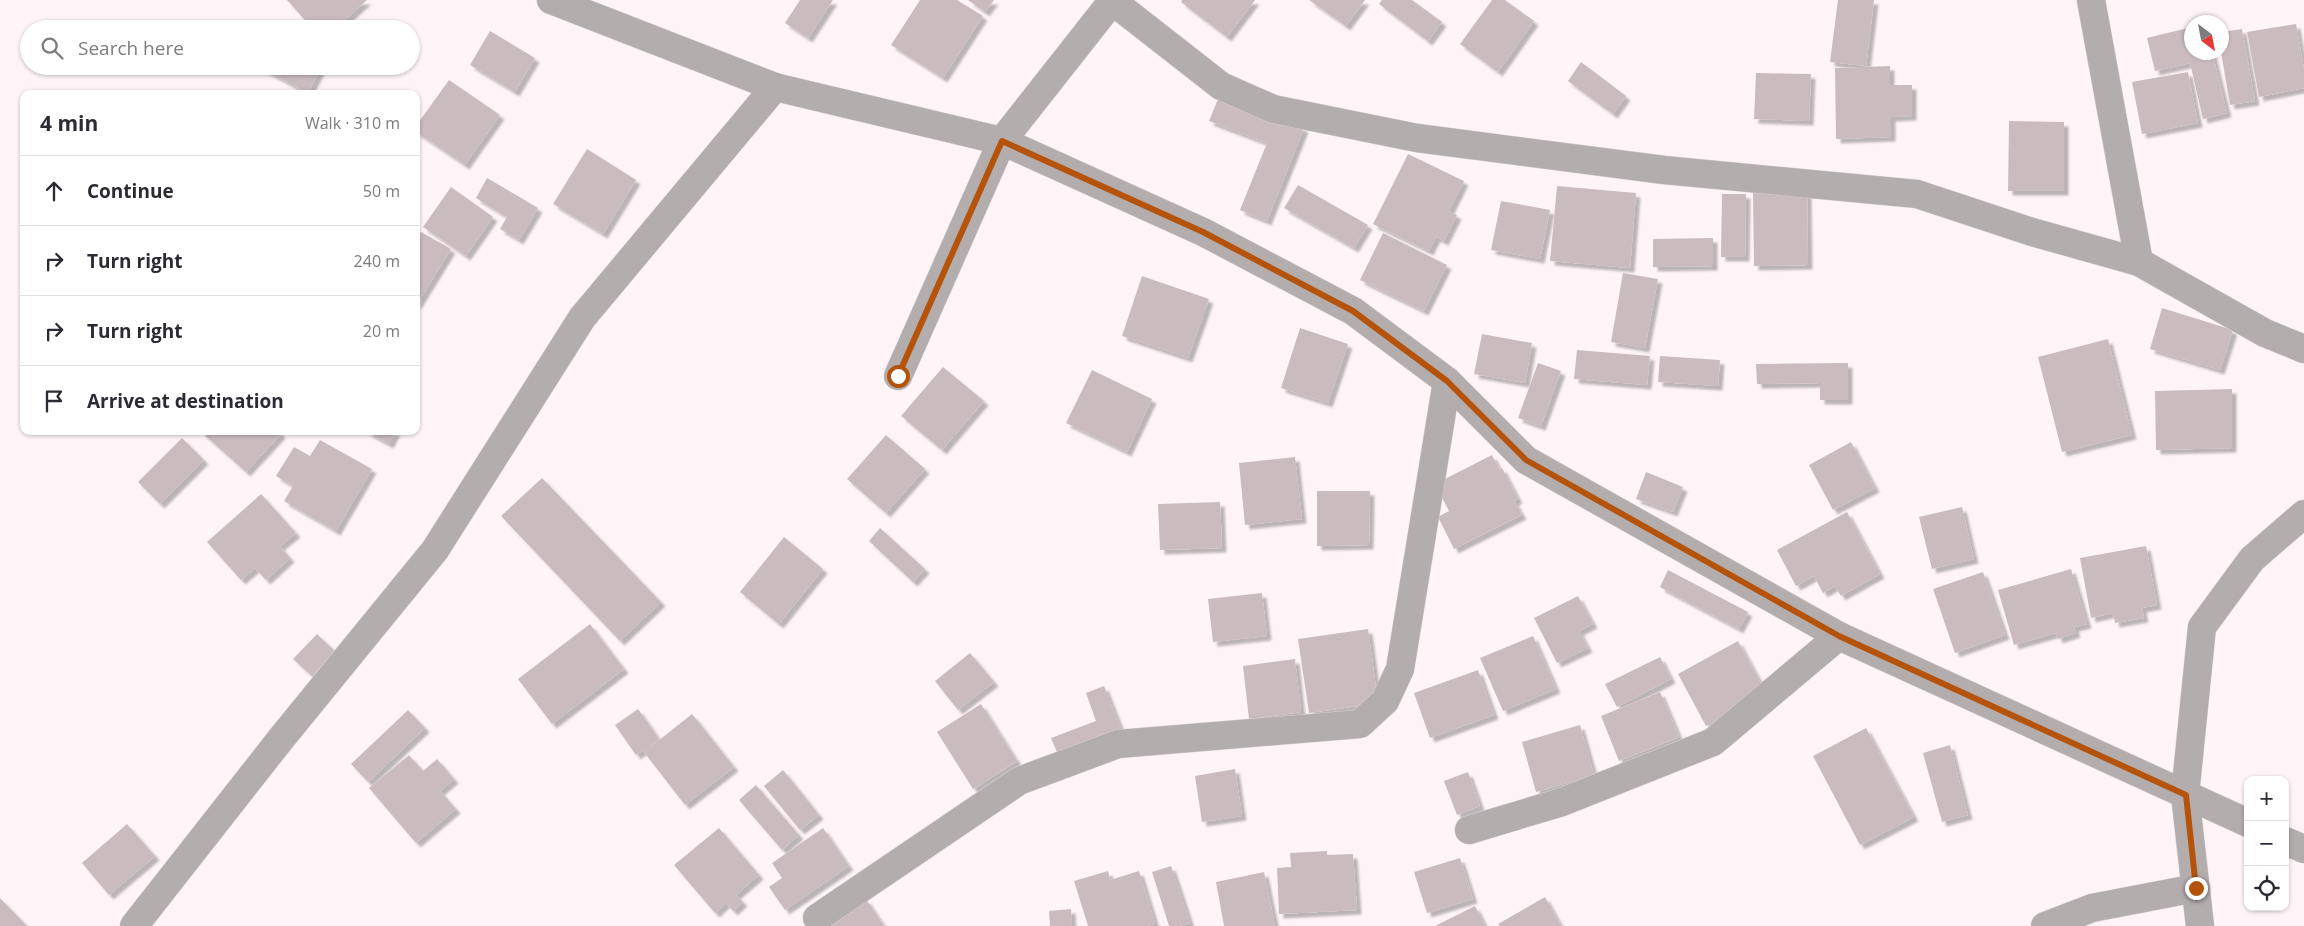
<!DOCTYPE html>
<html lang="en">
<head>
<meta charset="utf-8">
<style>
  body { margin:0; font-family:"Open Sans",sans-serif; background:#f7f7f7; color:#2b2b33 }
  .controls { position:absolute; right:15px; bottom:15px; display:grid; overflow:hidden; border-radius:10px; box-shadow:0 1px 4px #0004 }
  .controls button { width:45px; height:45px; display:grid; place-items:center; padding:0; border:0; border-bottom:1px solid #e1e1e2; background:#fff; color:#2b2b33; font:25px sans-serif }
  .compass { position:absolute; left:2184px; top:15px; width:45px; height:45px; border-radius:50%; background:#fff; box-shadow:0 1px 4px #0004; rotate:148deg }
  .stop { position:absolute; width:15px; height:15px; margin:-11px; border:4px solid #b45309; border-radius:50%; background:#fff }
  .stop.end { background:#b45309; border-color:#fff; box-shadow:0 1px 5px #0008 }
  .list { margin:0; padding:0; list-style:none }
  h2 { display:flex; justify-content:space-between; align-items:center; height:65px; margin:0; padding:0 20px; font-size:21px }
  h2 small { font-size:16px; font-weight:400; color:#7c7c81 }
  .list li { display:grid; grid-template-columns:32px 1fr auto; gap:15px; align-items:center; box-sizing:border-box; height:70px; padding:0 20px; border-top:1px solid #e1e1e2 }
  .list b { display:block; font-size:19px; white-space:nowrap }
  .list em { font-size:16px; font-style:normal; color:#7c7c81 }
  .icon { flex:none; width:28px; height:28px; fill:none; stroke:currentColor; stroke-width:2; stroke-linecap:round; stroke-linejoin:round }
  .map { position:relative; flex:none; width:2304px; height:926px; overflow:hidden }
  .search { position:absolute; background:#fff; box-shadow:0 1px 4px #0004; left:20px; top:20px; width:400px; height:55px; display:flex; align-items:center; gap:12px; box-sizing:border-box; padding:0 18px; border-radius:28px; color:#7c7c81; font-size:19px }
  .panel { position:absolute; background:#fff; box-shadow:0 1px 4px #0004; left:20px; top:90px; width:400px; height:345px; border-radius:10px }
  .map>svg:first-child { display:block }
  .building { fill:#cabbbf; filter:url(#shadow) }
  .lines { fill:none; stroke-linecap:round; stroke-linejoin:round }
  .street-casing { stroke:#dad1d4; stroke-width:29 }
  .street { stroke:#b3adae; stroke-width:28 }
  .route { stroke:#b45309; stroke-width:6 }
</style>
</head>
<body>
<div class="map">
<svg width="2304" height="926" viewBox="0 0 2304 926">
  <defs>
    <filter id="shadow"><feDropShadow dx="4.5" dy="4.5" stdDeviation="1" flood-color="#0004"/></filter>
  </defs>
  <rect width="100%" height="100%" fill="#fff5f8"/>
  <g class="building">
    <polygon points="287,0 367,0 335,29 313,29"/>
    <polygon points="800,0 833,0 808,38 785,23"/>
    <polygon points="920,0 957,0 983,16 943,78 891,45"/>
    <polygon points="968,0 994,0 985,12"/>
    <polygon points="1182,0 1255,0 1227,37 1181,2"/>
    <polygon points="1309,0 1365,0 1346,26"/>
    <polygon points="1382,0 1412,0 1442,22 1428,41 1379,4"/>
    <polygon points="1492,0 1505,0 1534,21 1498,72 1460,44"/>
    <polygon points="1838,0 1874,0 1866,66 1830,62"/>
    <polygon points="2296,24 2304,70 2304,88 2259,97 2247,32"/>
    <polygon points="2192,27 2192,52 2212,52 2227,113 2203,119 2190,63 2155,71 2147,38"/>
    <polygon points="2242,29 2255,101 2230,105 2221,52 2222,32"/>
    <polygon points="490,31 535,58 515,92 470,65"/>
    <polygon points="1581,62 1626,96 1613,114 1568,81"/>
    <polygon points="257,66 322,66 308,93"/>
    <polygon points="1890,66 1890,85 1912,85 1912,116 1891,117 1891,137 1836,139 1835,68"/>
    <polygon points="2188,72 2198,123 2142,134 2132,82"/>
    <polygon points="1756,73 1811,74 1809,121 1754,119"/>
    <polygon points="449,80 500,115 465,165 416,132 416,126"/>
    <polygon points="1220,94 1304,128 1267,221 1240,210 1267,143 1209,121"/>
    <polygon points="2009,121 2064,122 2064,191 2008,191"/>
    <polygon points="587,149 636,180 603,234 553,204"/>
    <polygon points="1408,154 1464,181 1449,211 1457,215 1444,241 1436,237 1429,251 1373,224"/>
    <polygon points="487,178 538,208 519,240 500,229 507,217 476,198"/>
    <polygon points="1298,185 1368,225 1354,248 1284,208"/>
    <polygon points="1557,186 1636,193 1630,268 1550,261"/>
    <polygon points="451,187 493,217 466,256 423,227"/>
    <polygon points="1807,191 1808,265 1754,266 1753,193"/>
    <polygon points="1722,194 1746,194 1745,257 1721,257"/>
    <polygon points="1501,201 1550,210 1540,259 1491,250"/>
    <polygon points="421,232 451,249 416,306 416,240"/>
    <polygon points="1383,233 1447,265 1424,311 1360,280"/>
    <polygon points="1713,238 1713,266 1653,267 1653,239"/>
    <polygon points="1623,273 1658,279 1645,348 1611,342"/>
    <polygon points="1142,276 1209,299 1188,358 1122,336"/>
    <polygon points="2162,308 2233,330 2220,370 2150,349"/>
    <polygon points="1300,328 1348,344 1328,403 1281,388"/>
    <polygon points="1482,334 1532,343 1525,383 1474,374"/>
    <polygon points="2108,339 2132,435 2062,452 2038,357"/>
    <polygon points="1577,350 1650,356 1647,385 1574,379"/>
    <polygon points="1660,356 1720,360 1718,386 1658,382"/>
    <polygon points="1538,363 1561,371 1541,426 1518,418"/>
    <polygon points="1848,363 1848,400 1820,400 1820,383 1757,384 1756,364"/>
    <polygon points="943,367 984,401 942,450 901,416"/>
    <polygon points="1092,370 1152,399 1127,452 1066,423"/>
    <polygon points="2232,389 2232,448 2156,450 2155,391"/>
    <polygon points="200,431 279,431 281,434 246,472"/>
    <polygon points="365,431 396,431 389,444"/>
    <polygon points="886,435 925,469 886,513 847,479"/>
    <polygon points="182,438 204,460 160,504 138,482"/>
    <polygon points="320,440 372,469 336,531 284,501 293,486 276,476 294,447 310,456"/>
    <polygon points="1851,442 1875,488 1833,510 1809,465"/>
    <polygon points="1492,455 1499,469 1502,468 1518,499 1514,501 1522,515 1454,549 1438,517 1449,511 1435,484"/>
    <polygon points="1295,457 1302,519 1245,525 1239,463"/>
    <polygon points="1646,472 1683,487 1673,512 1636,499"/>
    <polygon points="542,478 661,602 620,641 501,516"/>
    <polygon points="1317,491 1370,491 1369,545 1317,546"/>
    <polygon points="261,494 296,533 280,546 290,558 266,580 255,568 241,580 207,542"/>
    <polygon points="1220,502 1222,548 1160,550 1158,504"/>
    <polygon points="1962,507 1974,559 1932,569 1919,517"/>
    <polygon points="1847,512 1880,574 1841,596 1835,586 1823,593 1814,576 1796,586 1777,550"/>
    <polygon points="880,528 925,569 913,582 869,541"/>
    <polygon points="784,537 823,569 779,624 740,592"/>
    <polygon points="2146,546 2157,605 2142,608 2144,618 2115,623 2113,613 2091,618 2080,558"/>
    <polygon points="2071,569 2087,624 2074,627 2076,633 2058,639 2056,633 2014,645 1998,590"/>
    <polygon points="1668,570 1748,612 1739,629 1660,587"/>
    <polygon points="1983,572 2005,635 1955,653 1933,589"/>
    <polygon points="1262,593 1267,636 1213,642 1208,599"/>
    <polygon points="1578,596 1593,624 1579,631 1588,648 1557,663 1534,618"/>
    <polygon points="590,624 624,669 552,724 518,679"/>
    <polygon points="1368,629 1378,703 1309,713 1298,639"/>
    <polygon points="317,634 335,651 312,676 293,659"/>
    <polygon points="1533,636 1556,689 1503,711 1480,658"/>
    <polygon points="1738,641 1766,693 1706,726 1678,674"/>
    <polygon points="970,653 994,682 958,710 935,681"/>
    <polygon points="1660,657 1671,679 1617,707 1605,684"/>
    <polygon points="1295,659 1301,712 1249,719 1243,666"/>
    <polygon points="1478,670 1494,715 1430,738 1414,693"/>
    <polygon points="1104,686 1122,732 1059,757 1051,738 1096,721 1086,693"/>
    <polygon points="1660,692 1679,737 1619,761 1601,716"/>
    <polygon points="981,704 1017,761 973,789 937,732"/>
    <polygon points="638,709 659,739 636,755 615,725"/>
    <polygon points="408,710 425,728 368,782 351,764"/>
    <polygon points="692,714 734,767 685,805 644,752"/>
    <polygon points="1580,725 1594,775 1536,792 1522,742"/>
    <polygon points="1866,728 1914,817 1860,845 1813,756"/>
    <polygon points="1950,745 1968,815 1942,822 1923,753"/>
    <polygon points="409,755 423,771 437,759 454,779 440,791 456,809 416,843 369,788"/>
    <polygon points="1235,769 1242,816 1202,822 1195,776"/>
    <polygon points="783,770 819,815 800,830 764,786"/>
    <polygon points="1468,772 1480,806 1457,815 1444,781"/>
    <polygon points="756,785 799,835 782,850 739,800"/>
    <polygon points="127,824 155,856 109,895 82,863"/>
    <polygon points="719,828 759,875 736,895 743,902 733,911 726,903 715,913 674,865"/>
    <polygon points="823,828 849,866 785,910 769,887 782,878 772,863"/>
    <polygon points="1327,851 1327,855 1353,854 1357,910 1279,914 1277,868 1291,867 1290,853"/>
    <polygon points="1460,858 1473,899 1427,913 1414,872"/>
    <polygon points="1171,866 1190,923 1179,926 1169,926 1152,872"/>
    <polygon points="1108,871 1110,880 1139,871 1155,923 1147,926 1088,926 1074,881"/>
    <polygon points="1264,872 1275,926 1224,926 1216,882"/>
    <polygon points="1545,897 1561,926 1500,926 1498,924"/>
    <polygon points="0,898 27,926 0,926"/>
    <polygon points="866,899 884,926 828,926"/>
    <polygon points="1475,906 1485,926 1435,926"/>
    <polygon points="1071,909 1072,926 1050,926 1049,911"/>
  </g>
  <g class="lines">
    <defs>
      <g id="street">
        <polyline points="551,0 775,87 1002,141 1203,232 1353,311 1447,381 1526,460 1839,636 2248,823"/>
        <polyline points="1111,0 1221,86 1273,109 1417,138 1664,170 1917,194 2032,232 2139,262"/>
        <polyline points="2091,0 2139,262 2265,333 2304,349"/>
        <polyline points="898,376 1002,141 1113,0"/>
        <polyline points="1469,830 1562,802 1713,742 1839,636"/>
        <polyline points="2285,841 2304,849"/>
        <polyline points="817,918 1019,781 1118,744 1360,724 1385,701 1400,669 1447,381"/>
        <polyline points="134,926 280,740 435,550 582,318 775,87"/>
        <polyline points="2045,926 2092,908 2196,888"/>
        <polyline points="2200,926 2185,795 2202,627 2252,559 2304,514"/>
      </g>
    </defs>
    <use href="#street" class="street-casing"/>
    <use href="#street" class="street"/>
  </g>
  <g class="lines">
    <polyline class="route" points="898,376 1002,141 1203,232 1353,311 1447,381 1526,460 1839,636 2186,795 2196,888"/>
  </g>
</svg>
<div class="controls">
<button>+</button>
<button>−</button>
<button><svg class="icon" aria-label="locate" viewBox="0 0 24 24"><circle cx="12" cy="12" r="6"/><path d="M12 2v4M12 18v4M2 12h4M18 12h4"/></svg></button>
</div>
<svg class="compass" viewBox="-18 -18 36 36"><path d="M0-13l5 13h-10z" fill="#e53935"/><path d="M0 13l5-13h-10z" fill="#7c7c81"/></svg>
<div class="stop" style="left:898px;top:376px"></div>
<div class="stop end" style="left:2196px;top:888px"></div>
<div class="search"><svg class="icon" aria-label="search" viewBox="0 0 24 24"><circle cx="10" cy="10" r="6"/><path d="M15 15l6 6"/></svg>Search here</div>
<section class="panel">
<h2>4 min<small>Walk · 310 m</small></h2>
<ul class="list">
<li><svg class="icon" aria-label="ahead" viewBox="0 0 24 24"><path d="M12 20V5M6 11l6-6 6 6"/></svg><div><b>Continue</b></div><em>50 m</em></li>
<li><svg class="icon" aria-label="right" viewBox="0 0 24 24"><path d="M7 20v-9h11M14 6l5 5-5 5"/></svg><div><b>Turn right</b></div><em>240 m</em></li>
<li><svg class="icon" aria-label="right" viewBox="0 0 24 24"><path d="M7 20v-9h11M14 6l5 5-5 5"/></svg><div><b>Turn right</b></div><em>20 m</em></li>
<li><svg class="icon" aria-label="arrive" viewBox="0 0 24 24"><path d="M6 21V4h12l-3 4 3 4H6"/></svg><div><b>Arrive at destination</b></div></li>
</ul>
</section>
</div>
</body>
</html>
